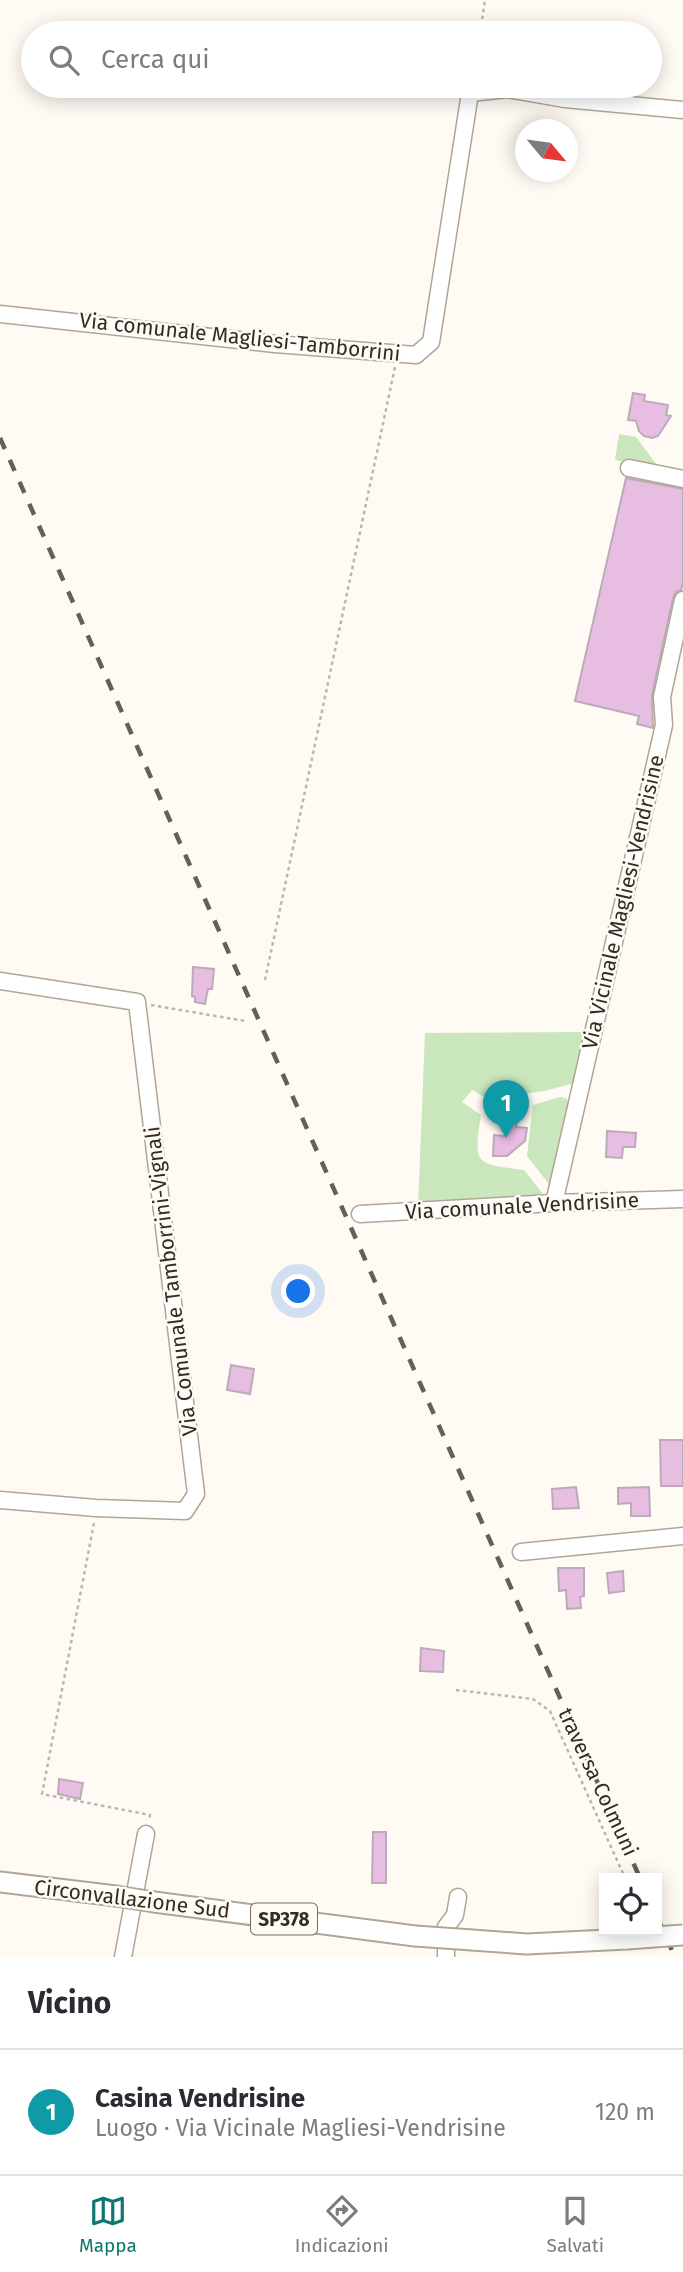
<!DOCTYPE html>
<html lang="it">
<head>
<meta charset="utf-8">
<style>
  body { margin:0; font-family:"Fira Sans",sans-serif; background:#f2f2f3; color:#2b2b33 }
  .controls { position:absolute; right:21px; bottom:21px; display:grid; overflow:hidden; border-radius:0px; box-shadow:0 4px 18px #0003 }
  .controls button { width:63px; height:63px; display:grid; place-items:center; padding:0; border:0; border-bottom:2px solid #e1e1e2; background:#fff; color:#2b2b33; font:35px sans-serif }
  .compass { position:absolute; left:515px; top:119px; width:63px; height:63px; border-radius:50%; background:#fff; box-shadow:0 4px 18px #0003; rotate:119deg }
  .you { position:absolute; left:299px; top:1292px; width:24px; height:24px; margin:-18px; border:5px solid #fff; border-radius:50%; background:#1a73e8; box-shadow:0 0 0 10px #1a73e833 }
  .badge { display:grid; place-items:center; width:46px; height:46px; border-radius:50%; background:#0f766e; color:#fff; font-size:23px; font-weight:700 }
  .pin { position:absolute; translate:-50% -58px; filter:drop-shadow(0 2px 4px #0008) }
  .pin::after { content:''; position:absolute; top:37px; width:24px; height:21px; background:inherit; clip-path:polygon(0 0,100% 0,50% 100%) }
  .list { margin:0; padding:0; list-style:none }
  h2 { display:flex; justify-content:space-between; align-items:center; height:91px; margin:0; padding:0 28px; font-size:30px }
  h2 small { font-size:23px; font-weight:400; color:#7c7c81 }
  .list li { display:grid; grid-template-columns:46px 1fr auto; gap:21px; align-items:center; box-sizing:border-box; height:126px; padding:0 28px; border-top:2px solid #e1e1e2 }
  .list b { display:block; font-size:26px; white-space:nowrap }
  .list p { margin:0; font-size:23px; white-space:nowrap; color:#7c7c81 }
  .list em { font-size:23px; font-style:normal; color:#7c7c81 }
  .icon { flex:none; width:38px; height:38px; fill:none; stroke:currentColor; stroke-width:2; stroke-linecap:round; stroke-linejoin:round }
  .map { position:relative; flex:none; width:683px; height:1957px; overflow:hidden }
  .search { position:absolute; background:#fff; box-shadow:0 4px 18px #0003; left:21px; right:21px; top:21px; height:77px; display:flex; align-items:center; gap:18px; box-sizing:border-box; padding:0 24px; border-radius:38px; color:#7c7c81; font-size:26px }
  .sheet { height:217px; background:#fff }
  nav { display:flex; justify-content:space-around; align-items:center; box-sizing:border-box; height:98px; border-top:2px solid #e1e1e2; background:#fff; font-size:19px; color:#7c7c81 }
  nav a { display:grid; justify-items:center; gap:4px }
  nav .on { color:#0f766e }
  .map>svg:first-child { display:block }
  .green { fill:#c9e6bc }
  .building { fill:#e7bde2; stroke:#bbabb9; stroke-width:2 }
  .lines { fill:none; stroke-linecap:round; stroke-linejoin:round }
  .minor-casing { stroke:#b1a695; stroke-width:19 }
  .major-casing { stroke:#b1a695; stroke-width:23 }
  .path { stroke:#bbb6af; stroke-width:2.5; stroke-dasharray:3.5 3.5; stroke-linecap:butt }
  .minor { stroke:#fff; stroke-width:16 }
  .major { stroke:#fff; stroke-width:19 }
  .rail { stroke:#645f58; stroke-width:4.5; stroke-dasharray:12 12; stroke-linecap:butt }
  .major-bridge-casing { stroke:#b1a695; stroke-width:23; stroke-linecap:butt }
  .major-bridge { stroke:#fff; stroke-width:19 }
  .labels { text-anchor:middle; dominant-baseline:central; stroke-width:5; stroke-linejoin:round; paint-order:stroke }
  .shield { fill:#fffaf3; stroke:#6f6a63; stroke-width:2 }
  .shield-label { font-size:19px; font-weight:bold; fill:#312c25 }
  .street-label { font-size:21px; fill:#312c25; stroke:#fffaf3 }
</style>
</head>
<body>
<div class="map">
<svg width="683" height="1957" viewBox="0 0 683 1957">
  <rect width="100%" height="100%" fill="#fffaf3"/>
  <g class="green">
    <polygon points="619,434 636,437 659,468 615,460"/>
    <path d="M590,1032L578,1077L571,1084L544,1091L488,1099L472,1090L462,1102L481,1115C473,1165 475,1164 524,1170L543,1194L544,1200L418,1207L425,1033Z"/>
    <polygon points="560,1097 566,1098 571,1105 552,1188 527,1156 533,1105"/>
  </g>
  <g class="building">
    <polygon points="633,393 645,395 644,401 668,405 666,415 671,416 658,436 652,438 644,436 639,431 636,421 628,420"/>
    <polygon points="626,478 683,489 683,583 681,590 676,592 673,598 652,695 653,728 637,724 639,716 575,701"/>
    <polygon points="193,967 214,969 212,989 208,989 205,1004 195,1002 195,997 192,996"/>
    <polygon points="506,1119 517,1120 516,1127 527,1128 525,1141 507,1156 493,1156 494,1135 505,1136"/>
    <polygon points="607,1131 636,1133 635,1147 623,1147 622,1158 606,1157"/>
    <polygon points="231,1365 254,1369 250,1394 227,1390"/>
    <polygon points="660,1440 683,1440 683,1486 661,1486"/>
    <polygon points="576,1487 579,1508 553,1509 552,1489"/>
    <polygon points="649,1487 650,1516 631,1516 631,1503 618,1504 618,1488"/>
    <polygon points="558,1568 584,1568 584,1596 580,1597 581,1608 567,1609 566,1590 559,1591"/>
    <polygon points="623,1571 624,1591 609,1593 607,1573"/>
    <polygon points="421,1648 444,1651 443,1672 420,1671"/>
    <polygon points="59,1779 83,1783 80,1799 58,1794"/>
    <polygon points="373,1832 386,1832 386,1883 372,1883"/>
  </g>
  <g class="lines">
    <defs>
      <g id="minor">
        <polyline points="0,314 275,344 416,355 431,342 470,93 507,89 565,99 683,110"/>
        <polyline points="629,468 683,479"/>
        <polyline points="0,981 137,1002 196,1494 185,1511 96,1508 0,1500"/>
        <polyline points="554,1203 664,725 662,697 683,600"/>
        <polyline points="360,1214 554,1203 683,1199"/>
        <polyline points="521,1552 683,1536"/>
        <polyline points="123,1957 146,1834"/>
        <polyline points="446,1957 446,1927 455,1915 458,1897"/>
      </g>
      <g id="major">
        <polyline points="0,1882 116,1896"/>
        <polyline points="154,1902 415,1936"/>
        <polyline points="472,1940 527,1944 627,1939"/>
      </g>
    </defs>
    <use href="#minor" class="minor-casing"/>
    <use href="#major" class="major-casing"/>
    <g class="path">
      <polyline points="480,33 485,0"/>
      <polyline points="265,980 395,367"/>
      <polyline points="151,1005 245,1021"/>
      <polyline points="94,1523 42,1794 150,1815 149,1821"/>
      <polyline points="456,1690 533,1699 550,1711 625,1878"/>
    </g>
    <use href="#minor" class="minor"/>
    <use href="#major" class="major"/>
    <g class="rail">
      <polyline points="0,438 640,1878"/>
      <polyline points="657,1917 675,1957"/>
    </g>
    <defs>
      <g id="major-bridge">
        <polyline points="116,1896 154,1902"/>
        <polyline points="415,1936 472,1940"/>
        <polyline points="627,1939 683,1935"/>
      </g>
    </defs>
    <use href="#major-bridge" class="major-bridge-casing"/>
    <use href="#major-bridge" class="major-bridge"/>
  </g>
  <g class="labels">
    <rect class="shield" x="251" y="1903.5" width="66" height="31" rx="5"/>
    <g class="shield-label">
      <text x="284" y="1919">SP378</text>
    </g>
    <g class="street-label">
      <text transform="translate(240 337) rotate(6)">Via comunale Magliesi-Tamborrini</text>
      <text transform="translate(623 902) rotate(-77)">Via Vicinale Magliesi-Vendrisine</text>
      <text transform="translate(522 1206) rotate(-3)">Via comunale Vendrisine</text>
      <text transform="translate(171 1281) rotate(-97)">Via Comunale Tamborrini-Vignali</text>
      <text transform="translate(598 1782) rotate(65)">traversa Colmuni</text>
      <text transform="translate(132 1899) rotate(7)">Circonvallazione Sud</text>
    </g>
  </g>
</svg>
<div class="controls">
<button><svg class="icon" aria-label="locate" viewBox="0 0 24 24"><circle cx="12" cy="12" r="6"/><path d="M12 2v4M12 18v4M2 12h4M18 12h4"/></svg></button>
</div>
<svg class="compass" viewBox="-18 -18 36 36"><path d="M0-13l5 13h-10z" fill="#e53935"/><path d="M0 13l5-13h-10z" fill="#7c7c81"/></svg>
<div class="you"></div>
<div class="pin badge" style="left:506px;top:1138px;background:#0f9aa8">1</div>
<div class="search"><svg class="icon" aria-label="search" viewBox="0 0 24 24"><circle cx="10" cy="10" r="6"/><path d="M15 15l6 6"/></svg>Cerca qui</div>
</div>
<section class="sheet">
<h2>Vicino<small></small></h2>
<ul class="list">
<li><span class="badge" style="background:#0f9aa8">1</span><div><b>Casina Vendrisine</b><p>Luogo · Via Vicinale Magliesi-Vendrisine</p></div><em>120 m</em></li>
</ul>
</section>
<nav>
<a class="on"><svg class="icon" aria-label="map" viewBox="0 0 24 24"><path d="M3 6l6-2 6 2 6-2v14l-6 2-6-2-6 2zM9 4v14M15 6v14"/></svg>Mappa</a>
<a><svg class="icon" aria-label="directions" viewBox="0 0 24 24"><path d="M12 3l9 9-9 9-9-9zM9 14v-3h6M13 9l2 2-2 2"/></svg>Indicazioni</a>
<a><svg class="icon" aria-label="saved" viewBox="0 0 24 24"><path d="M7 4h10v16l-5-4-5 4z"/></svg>Salvati</a>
</nav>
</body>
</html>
